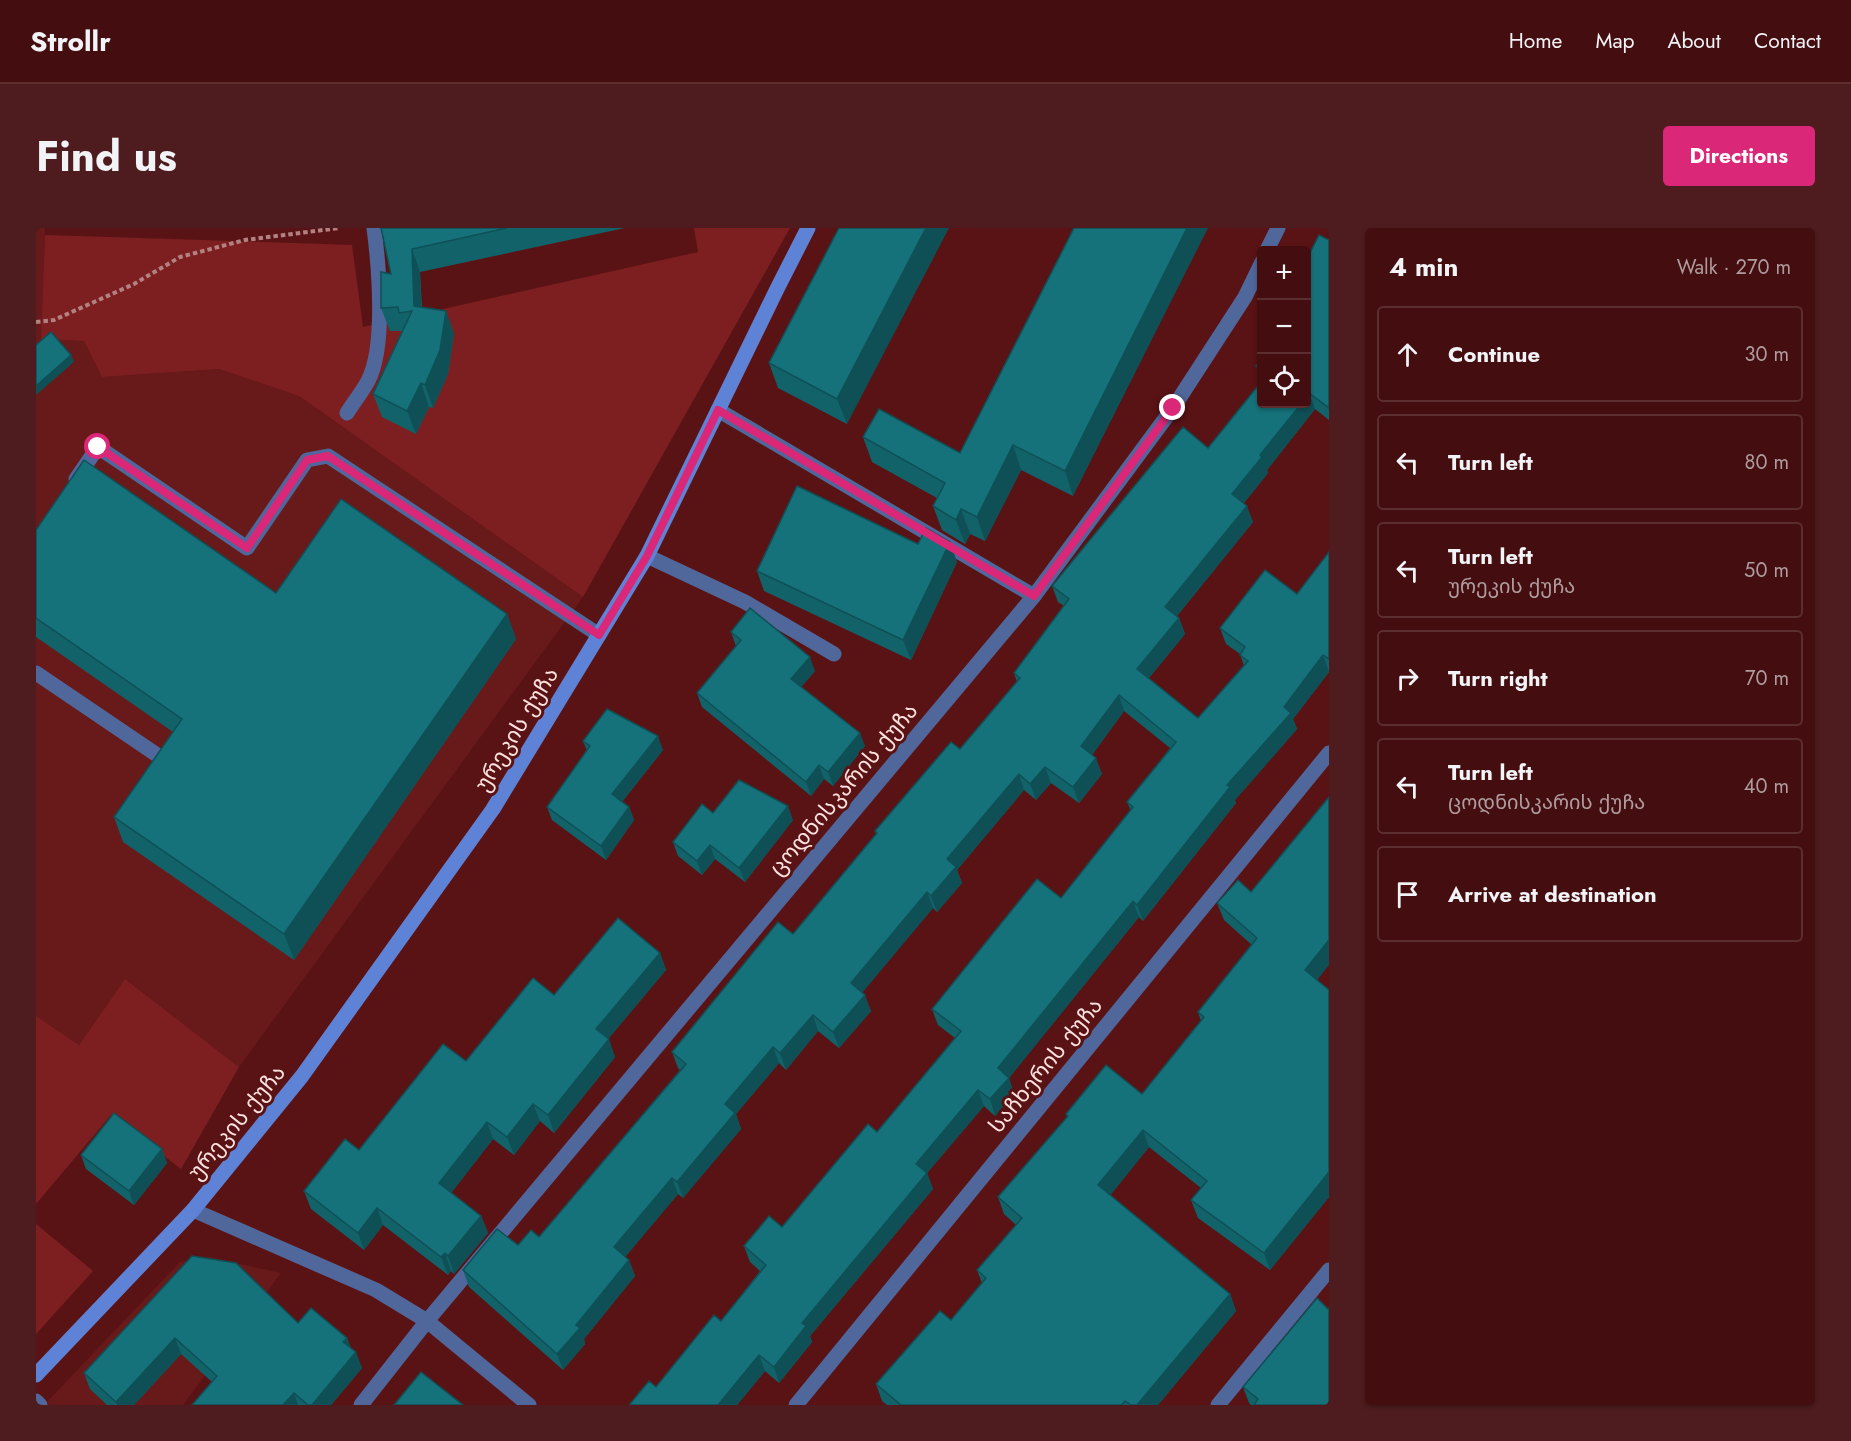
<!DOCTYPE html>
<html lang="en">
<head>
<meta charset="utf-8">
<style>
  body { margin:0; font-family:Jost,"Noto Sans Georgian",sans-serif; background:#4e1c1e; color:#f1f3f6 }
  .controls { position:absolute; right:18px; top:18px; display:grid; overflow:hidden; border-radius:6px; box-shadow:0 2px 4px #0004 }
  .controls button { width:54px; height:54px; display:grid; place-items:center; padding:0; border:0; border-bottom:2px solid #5c2e30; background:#440e10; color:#f1f3f6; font:30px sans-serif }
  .stop { position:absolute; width:18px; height:18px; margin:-14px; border:4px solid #db2777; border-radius:50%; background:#fff }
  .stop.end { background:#db2777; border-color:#fff; box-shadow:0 2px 6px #0008 }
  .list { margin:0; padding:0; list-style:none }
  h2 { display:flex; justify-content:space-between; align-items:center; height:78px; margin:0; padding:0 24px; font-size:26px }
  h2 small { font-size:20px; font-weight:400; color:#af9c9f }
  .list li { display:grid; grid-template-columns:39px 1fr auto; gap:18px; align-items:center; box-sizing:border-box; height:96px; margin:0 12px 12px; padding:0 12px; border:2px solid #5c2e30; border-radius:6px }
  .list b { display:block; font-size:22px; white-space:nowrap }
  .list p { margin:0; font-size:20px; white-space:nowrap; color:#af9c9f }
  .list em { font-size:20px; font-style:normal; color:#af9c9f }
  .icon { flex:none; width:33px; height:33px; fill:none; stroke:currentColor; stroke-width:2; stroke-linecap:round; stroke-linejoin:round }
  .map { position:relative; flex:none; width:1293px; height:1177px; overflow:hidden; border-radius:6px }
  header { display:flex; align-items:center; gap:36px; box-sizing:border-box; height:84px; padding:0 30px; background:#440e10; border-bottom:2px solid #5c2e30 }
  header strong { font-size:28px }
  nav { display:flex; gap:33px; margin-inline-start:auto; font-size:21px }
  .intro { display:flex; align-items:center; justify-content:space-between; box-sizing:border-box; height:144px; padding:0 36px }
  h1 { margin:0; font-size:42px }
  .button { padding:15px 27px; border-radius:6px; background:#db2777; color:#fff; font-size:21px; font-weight:700 }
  main { display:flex; gap:36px; padding:0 36px }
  aside { flex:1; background:#440e10; border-radius:6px; box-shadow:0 2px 4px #0004 }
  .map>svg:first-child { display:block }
  .built { fill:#68191a }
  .green { fill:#7d1f21 }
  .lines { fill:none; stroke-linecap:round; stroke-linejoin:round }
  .path { stroke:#b18281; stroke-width:4; stroke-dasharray:4.5 3; stroke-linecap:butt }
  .lane { stroke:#4f679b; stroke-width:15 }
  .street { stroke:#4f679b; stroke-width:15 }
  .secondary { stroke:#5e83d6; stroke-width:15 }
  .wall { fill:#12626a }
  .shaded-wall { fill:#0f5056 }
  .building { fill:#15727b; stroke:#0f5056; stroke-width:1.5 }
  .route { stroke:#db2777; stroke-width:8 }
  .labels { text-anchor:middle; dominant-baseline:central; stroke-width:6; stroke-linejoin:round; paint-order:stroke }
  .street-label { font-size:22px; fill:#fde2df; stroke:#5a1315 }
</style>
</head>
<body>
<header>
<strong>Strollr</strong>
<nav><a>Home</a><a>Map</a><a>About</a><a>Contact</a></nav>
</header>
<div class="intro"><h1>Find us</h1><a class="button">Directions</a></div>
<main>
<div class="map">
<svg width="1293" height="1177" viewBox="0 0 1293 1177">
  <rect width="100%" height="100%" fill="#5a1315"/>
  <g class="built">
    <polygon points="0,0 9,0 6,111 48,113 66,149 183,141 263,168 547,369 203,839 89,751 43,817 0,788"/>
    <polygon points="173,1029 245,1045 147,1177 8,1177 144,1034"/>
  </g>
  <g class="green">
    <polygon points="658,0 754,0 547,369 263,168 183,141 66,149 48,113 5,111 9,7 316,17 327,99 662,24"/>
    <polygon points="89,751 203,839 145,941 75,887 0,976 0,788 43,817"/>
    <polygon points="0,996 57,1043 0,1106"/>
  </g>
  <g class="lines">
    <polyline class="path" points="0,94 18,92 98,56 144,29 209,12 303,0"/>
    <g class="lane">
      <polyline points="682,182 998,368"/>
      <path d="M311,185C318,174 326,164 332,153C350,119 343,39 338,0"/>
      <polyline points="40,251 62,219 211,320 271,232 292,228 563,407"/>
      <polyline points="611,328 709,374 798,426"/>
      <polyline points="0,445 127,531"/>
      <polyline points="0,1173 4,1177"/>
      <polyline points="325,1177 391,1093"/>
    </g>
    <g class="street">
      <polyline points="1231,22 1242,0"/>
      <polyline points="157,982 340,1062 391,1093 493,1177"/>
      <polyline points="391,1093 998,368 1137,180 1209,69 1226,34"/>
      <polyline points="760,1177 1293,525"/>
      <polyline points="1182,1177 1293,1042"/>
    </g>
    <polyline class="secondary" points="0,1147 157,982 266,848 457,581 611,328 741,61 772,0"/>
  </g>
  <g class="wall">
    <polygon points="345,0 589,0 384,44 386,79 410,83 418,106 412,146 397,180 393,179 380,206 346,189 337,166 366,103 354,103 345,80 355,46"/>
    <polygon points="803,0 811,196 742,160 733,135"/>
    <polygon points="1038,0 1037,268 985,242 949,313 934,306 929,316 906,302 897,278 901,270 836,234 827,209 924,225"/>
    <polygon points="1293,12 1293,192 1279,181 1231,242 1232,245 1208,275 1217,294 1141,388 1143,390 1149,406 1113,450 1162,490 1208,438 1204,426 1190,416 1184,400 1261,366 1293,324 1293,444 1257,491 1261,501 1199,572 1200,575 1107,693 1103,689 973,850 978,866 959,888 948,878 891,945 897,961 774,1108 776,1114 743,1155 729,1143 701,1177 594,1177 620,1159 685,1093 724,1043 714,1034 708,1018 746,999 841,904 919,810 902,797 896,781 1025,670 1095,583 1091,574 1134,520 1088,483 1056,527 1066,546 1043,575 1015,555 1000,572 988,562 921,642 926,655 901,684 897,680 826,764 835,783 803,820 782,803 750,842 743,835 700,886 705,901 647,970 642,966 589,1029 593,1032 599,1048 548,1111 549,1116 527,1142 433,1059 427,1042 482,1017 503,1009 644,842 642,840 636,824 757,706 840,606 839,603 924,521 981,454 978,445 1028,378 1022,374 1016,358 1172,220 1226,176"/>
    <polygon points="1226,132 1226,152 1220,138"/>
    <polygon points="0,302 240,365 471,386 480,411 258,732 87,614 78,589 137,504 0,409"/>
    <polygon points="882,316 921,334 875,432 728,363 721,343"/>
    <polygon points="695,404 779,443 765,459 829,518 797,558 788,551 775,568 666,479 661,465 700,418"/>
    <polygon points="547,513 627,522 586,574 593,579 598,592 570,632 516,592 511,579 551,523"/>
    <polygon points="677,585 757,592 709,654 679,631 666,647 642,628 637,614"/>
    <polygon points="1181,675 1293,762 1293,969 1234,1042 1162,990 1155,972 1165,960 1113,919 1074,967 1194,1066 1200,1083 1122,1177 851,1177 846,1173 840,1156 915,1092 946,1055 941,1042 980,997 968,986 962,969 1031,889 1030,886 1106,866 1165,793 1162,784 1216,717 1188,692"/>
    <polygon points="624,725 630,742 572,811 579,829 518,905 504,893 478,927 457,911 415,965 445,988 452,1005 418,1046 415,1043 412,1047 347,997 328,1022 275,981 268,963 323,922 430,833 518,767"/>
    <polygon points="126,921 131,935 98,977 50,941 45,927"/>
    <polygon points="156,1028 262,1095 311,1110 315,1120 326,1140 295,1177 156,1177 176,1154 145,1126 98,1177 71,1177 54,1161 48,1145"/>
    <polygon points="1292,1081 1293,1177 1215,1177 1213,1175 1207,1159"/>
  </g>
  <g class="shaded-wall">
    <polygon points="890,0 913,0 811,196 801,171"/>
    <polygon points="1151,0 1172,0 1037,268 1029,243"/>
    <polygon points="376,21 384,44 386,101 378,78"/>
    <polygon points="410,83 418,106 412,146 397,180 389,157"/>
    <polygon points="35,127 38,134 0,167 0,158"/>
    <polygon points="385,155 393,179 380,206 371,183"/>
    <polygon points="1273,165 1279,181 1231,242 1232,245 1202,282 1196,266 1224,227 1265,176 1270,176 1270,168"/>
    <polygon points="977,217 985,242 949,313 941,289"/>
    <polygon points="1211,278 1217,294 1135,395 1129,379"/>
    <polygon points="925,281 934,306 929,316 920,292"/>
    <polygon points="914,314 921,334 875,432 867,412"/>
    <polygon points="471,386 480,411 258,732 248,706"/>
    <polygon points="1143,390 1149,406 1107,457 1101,441"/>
    <polygon points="1287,427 1293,444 1257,491 1261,501 1199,572 1200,575 1107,693 1101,677"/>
    <polygon points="774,429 779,443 760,465 755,451"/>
    <polygon points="1083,467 1088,483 1051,534 1045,518"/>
    <polygon points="824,505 829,518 797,558 792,544"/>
    <polygon points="622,508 627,522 581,580 576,566"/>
    <polygon points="1060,530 1066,546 1043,575 1037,559"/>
    <polygon points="783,537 788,551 775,568 770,554"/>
    <polygon points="1009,539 1015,555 1000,572 994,556"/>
    <polygon points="983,546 988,562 921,642 926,655 901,684 895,668 911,631"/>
    <polygon points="752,578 757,592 709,654 703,640"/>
    <polygon points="593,579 598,592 570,632 565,618"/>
    <polygon points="674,617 679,631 666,647 661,633"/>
    <polygon points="891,664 897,680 821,771 815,755"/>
    <polygon points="1097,673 1103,689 973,850 978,866 959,888 954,871 962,840"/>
    <polygon points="1293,712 1293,737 1275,760 1269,742"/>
    <polygon points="624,725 630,742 566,818 560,801"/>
    <polygon points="829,767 835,783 803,820 797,804"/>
    <polygon points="777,787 782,803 750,842 744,825"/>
    <polygon points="573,811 579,829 518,905 512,887"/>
    <polygon points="737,819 743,835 700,886 705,901 647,970 641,954 689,876"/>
    <polygon points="942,862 948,878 891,945 897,961 774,1108 776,1114 743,1155 738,1139 766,1095 880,936"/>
    <polygon points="497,876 504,893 478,927 471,909"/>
    <polygon points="451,894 457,911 409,973 403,955"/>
    <polygon points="1107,902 1113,919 1069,974 1062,957"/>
    <polygon points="126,921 131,935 98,977 93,963"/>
    <polygon points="1293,944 1293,969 1234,1042 1228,1025"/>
    <polygon points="636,950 642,966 584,1035 578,1019"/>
    <polygon points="341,980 347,997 328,1022 322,1005"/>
    <polygon points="445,988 452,1005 418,1046 412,1028"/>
    <polygon points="409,1025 415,1043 412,1047 405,1029"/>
    <polygon points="593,1032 599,1048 548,1111 549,1116 527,1142 521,1126 540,1097"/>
    <polygon points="1194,1066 1200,1083 1122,1177 1101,1177"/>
    <polygon points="139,1110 145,1126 98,1177 81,1177 80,1174"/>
    <polygon points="311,1110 317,1126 307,1114"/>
    <polygon points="320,1124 326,1140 295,1177 276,1177"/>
    <polygon points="723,1127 729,1143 701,1177 682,1177"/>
    <polygon points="258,1165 262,1177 247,1177"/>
  </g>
  <g class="building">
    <polygon points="345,0 471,0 376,21 378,78 410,83 404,122 389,157 385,155 371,183 337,166 376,83 363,85 362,79 345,80 345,44 355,46"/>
    <polygon points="803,0 890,0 801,171 733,135"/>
    <polygon points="1038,0 1151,0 1029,243 977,217 941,289 925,281 920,292 897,278 909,255 827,209 843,181 924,225"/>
    <polygon points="1283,7 1293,12 1293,180 1273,165 1270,168 1270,33"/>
    <polygon points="15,104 35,127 0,158 0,117"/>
    <polygon points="1226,132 1226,142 1220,138"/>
    <polygon points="1226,153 1226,176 1265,176 1224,227 1226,229 1196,266 1211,278 1129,379 1143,390 1101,441 1162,490 1212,433 1204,427 1209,419 1184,400 1229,342 1261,366 1293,324 1293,431 1287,427 1248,479 1255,485 1191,557 1194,559 1101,677 1097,673 962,840 973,850 954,871 942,862 880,936 891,945 766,1095 770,1098 738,1139 723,1127 682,1177 595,1177 594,1176 613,1153 620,1159 678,1087 685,1093 730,1037 708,1018 733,988 746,999 832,896 841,904 925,803 896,781 1001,651 1025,670 1097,579 1091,574 1140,514 1083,467 1045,518 1060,530 1037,559 1009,539 994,556 983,546 911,631 920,639 895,668 891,664 815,755 829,767 797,804 777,787 744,825 737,819 689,876 699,885 641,954 636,950 578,1019 593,1032 540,1097 544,1100 521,1126 427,1042 461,1001 482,1017 495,1002 503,1009 650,836 636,824 742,694 757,706 841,605 839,603 915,514 924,521 984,450 978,445 1033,371 1016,358 1147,199 1172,220"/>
    <polygon points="48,232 240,365 305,271 471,386 248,706 78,589 146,491 0,390 0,302"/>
    <polygon points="761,258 882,316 890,300 914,314 867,412 721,343"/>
    <polygon points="714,380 774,429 755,451 824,505 792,544 783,537 770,554 661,465 705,412 695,404"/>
    <polygon points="571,481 622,508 576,566 593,579 565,618 511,579 554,518 547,513"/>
    <polygon points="703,552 752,578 703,640 674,617 661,633 637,614 666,576 677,585"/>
    <polygon points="1293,569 1293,712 1269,742 1293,762 1293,944 1228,1025 1155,972 1171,953 1107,902 1062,957 1194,1066 1101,1177 1095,1177 1089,1173 1086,1177 865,1177 840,1156 904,1083 915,1092 950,1050 941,1042 986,990 962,969 1032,888 1030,886 1070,837 1106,866 1168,789 1162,784 1221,710 1181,675 1202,652 1215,664"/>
    <polygon points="582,690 624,725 560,801 573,811 512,887 497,876 471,909 451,894 403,955 445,988 412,1028 409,1025 405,1029 341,980 322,1005 268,963 309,911 323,922 407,816 430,833 497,750 518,767"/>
    <polygon points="78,885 126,921 93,963 45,927"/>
    <polygon points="156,1028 200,1035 262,1095 275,1080 311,1110 307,1114 320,1124 276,1177 272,1177 258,1165 247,1177 156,1177 181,1148 139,1110 80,1174 48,1145"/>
    <polygon points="1281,1070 1292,1081 1293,1080 1293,1177 1218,1177 1222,1171 1207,1159"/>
    <polygon points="385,1144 427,1177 358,1177"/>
  </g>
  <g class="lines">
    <polyline class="route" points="62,219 211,320 271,232 292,228 563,407 611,328 682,182 998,368 1137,180"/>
  </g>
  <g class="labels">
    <g class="street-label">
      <text transform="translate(480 501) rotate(-59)">ურეკის ქუჩა</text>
      <text transform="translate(807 561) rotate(-50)">ცოდნისკარის ქუჩა</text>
      <text transform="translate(1009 837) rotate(-51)">საჩხერის ქუჩა</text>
      <text transform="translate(200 894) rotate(-51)">ურეკის ქუჩა</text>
    </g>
  </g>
</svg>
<div class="controls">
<button>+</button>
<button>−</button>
<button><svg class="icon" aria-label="locate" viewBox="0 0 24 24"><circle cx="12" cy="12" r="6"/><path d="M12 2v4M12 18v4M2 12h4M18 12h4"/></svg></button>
</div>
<div class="stop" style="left:62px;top:219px"></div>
<div class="stop end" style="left:1137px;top:180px"></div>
</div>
<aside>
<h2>4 min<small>Walk · 270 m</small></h2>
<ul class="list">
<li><svg class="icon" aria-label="ahead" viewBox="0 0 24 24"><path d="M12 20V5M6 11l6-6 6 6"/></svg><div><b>Continue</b></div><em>30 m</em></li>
<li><svg class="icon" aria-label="left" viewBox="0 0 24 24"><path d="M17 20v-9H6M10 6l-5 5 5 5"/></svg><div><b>Turn left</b></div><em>80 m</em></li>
<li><svg class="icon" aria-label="left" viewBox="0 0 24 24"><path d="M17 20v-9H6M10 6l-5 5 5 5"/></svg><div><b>Turn left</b><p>ურეკის ქუჩა</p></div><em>50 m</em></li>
<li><svg class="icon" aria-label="right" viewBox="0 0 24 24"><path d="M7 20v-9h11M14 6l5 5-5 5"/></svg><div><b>Turn right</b></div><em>70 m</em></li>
<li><svg class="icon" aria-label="left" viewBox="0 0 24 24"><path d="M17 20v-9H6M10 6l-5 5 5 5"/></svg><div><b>Turn left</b><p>ცოდნისკარის ქუჩა</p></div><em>40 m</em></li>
<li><svg class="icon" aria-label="arrive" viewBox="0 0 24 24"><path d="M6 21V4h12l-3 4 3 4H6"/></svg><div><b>Arrive at destination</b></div></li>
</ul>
</aside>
</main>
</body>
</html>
